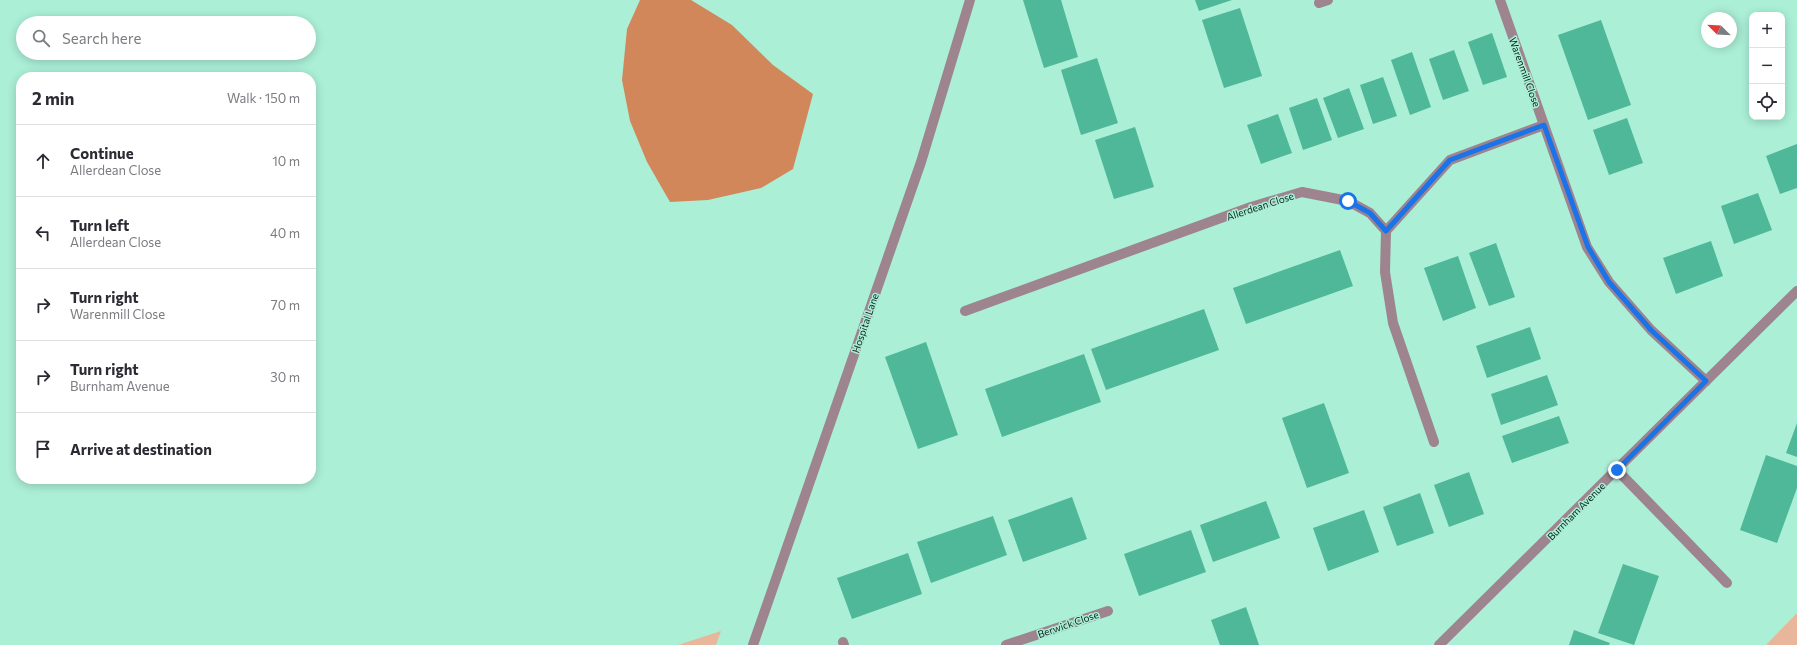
<!DOCTYPE html>
<html lang="en">
<head>
<meta charset="utf-8">
<style>
  body { margin:0; font-family:Commissioner,sans-serif; background:#f7f7f7; color:#2b2b33 }
  .controls { position:absolute; right:12px; top:12px; display:grid; overflow:hidden; border-radius:8px; box-shadow:0 2px 10px #0003 }
  .controls button { width:36px; height:36px; display:grid; place-items:center; padding:0; border:0; border-bottom:1px solid #e1e1e2; background:#fff; color:#2b2b33; font:20px sans-serif }
  .compass { position:absolute; left:1701px; top:12px; width:36px; height:36px; border-radius:50%; background:#fff; box-shadow:0 2px 10px #0003; rotate:294deg }
  .stop { position:absolute; width:12px; height:12px; margin:-9px; border:3px solid #1a73e8; border-radius:50%; background:#fff }
  .stop.end { background:#1a73e8; border-color:#fff; box-shadow:0 1px 4px #0008 }
  .list { margin:0; padding:0; list-style:none }
  h2 { display:flex; justify-content:space-between; align-items:center; height:52px; margin:0; padding:0 16px; font-size:17px }
  h2 small { font-size:13px; font-weight:400; color:#7c7c81 }
  .list li { display:grid; grid-template-columns:26px 1fr auto; gap:12px; align-items:center; box-sizing:border-box; height:72px; padding:0 16px; border-top:1px solid #e1e1e2 }
  .list b { display:block; font-size:15px; white-space:nowrap }
  .list p { margin:0; font-size:13px; white-space:nowrap; color:#7c7c81 }
  .list em { font-size:13px; font-style:normal; color:#7c7c81 }
  .icon { flex:none; width:22px; height:22px; fill:none; stroke:currentColor; stroke-width:2; stroke-linecap:round; stroke-linejoin:round }
  .map { position:relative; flex:none; width:1797px; height:645px; overflow:hidden }
  .search { position:absolute; background:#fff; box-shadow:0 2px 10px #0003; left:16px; top:16px; width:300px; height:44px; display:flex; align-items:center; gap:10px; box-sizing:border-box; padding:0 14px; border-radius:22px; color:#7c7c81; font-size:15px }
  .panel { position:absolute; background:#fff; box-shadow:0 2px 10px #0003; left:16px; top:72px; width:300px; height:412px; border-radius:16px }
  .map>svg:first-child { display:block }
  .green { fill:#e8b69a }
  .forest { fill:#d2875b }
  .building { fill:#4eb898 }
  .lines { fill:none; stroke-linecap:round; stroke-linejoin:round }
  .lane { stroke:#9d848e; stroke-width:10 }
  .street { stroke:#9d848e; stroke-width:10 }
  .route { stroke:#1a73e8; stroke-width:5 }
  .labels { text-anchor:middle; dominant-baseline:central; stroke-width:3; stroke-linejoin:round; paint-order:stroke }
  .street-label { font-size:10px; fill:#09251d; stroke:#abefd7 }
</style>
</head>
<body>
<div class="map">
<svg width="1797" height="645" viewBox="0 0 1797 645">
  <rect width="100%" height="100%" fill="#abefd7"/>
  <g class="green">
    <polygon points="1797,613 1797,645 1766,645"/>
    <polygon points="721,631 716,645 678,645"/>
  </g>
  <polygon class="forest" points="640,0 691,0 732,25 773,65 813,94 793,169 761,188 708,200 670,202 647,162 630,121 622,80 627,29"/>
  <g class="building">
    <polygon points="1023,0 1061,0 1078,57 1044,68"/>
    <polygon points="1195,0 1232,0 1199,11"/>
    <polygon points="1240,8 1262,76 1224,88 1202,20"/>
    <polygon points="1601,20 1631,105 1588,120 1558,35"/>
    <polygon points="1492,33 1507,77 1483,85 1468,42"/>
    <polygon points="1454,50 1469,91 1443,100 1429,59"/>
    <polygon points="1412,52 1431,107 1410,115 1391,60"/>
    <polygon points="1097,58 1118,123 1081,135 1061,70"/>
    <polygon points="1383,77 1397,116 1373,124 1360,85"/>
    <polygon points="1349,88 1364,129 1338,138 1323,98"/>
    <polygon points="1317,98 1332,140 1303,150 1289,108"/>
    <polygon points="1278,114 1292,153 1261,164 1247,125"/>
    <polygon points="1627,118 1643,163 1609,175 1593,130"/>
    <polygon points="1135,127 1154,187 1114,199 1095,140"/>
    <polygon points="1797,144 1797,188 1780,194 1766,156"/>
    <polygon points="1758,193 1772,230 1734,244 1721,206"/>
    <polygon points="1711,241 1723,276 1676,294 1663,258"/>
    <polygon points="1496,243 1515,297 1489,306 1469,253"/>
    <polygon points="1340,250 1353,286 1246,324 1233,288"/>
    <polygon points="1458,256 1476,308 1443,321 1424,268"/>
    <polygon points="1204,309 1219,350 1106,390 1091,349"/>
    <polygon points="1530,327 1541,359 1487,378 1476,346"/>
    <polygon points="926,342 958,435 918,449 885,357"/>
    <polygon points="1084,354 1101,402 1002,437 985,389"/>
    <polygon points="1547,375 1558,405 1501,425 1491,394"/>
    <polygon points="1324,403 1349,473 1307,488 1282,418"/>
    <polygon points="1559,416 1569,443 1512,463 1502,436"/>
    <polygon points="1797,423 1797,457 1786,453"/>
    <polygon points="1766,455 1797,466 1797,488 1777,543 1740,530"/>
    <polygon points="1469,472 1484,514 1449,527 1434,485"/>
    <polygon points="1420,493 1434,533 1397,546 1383,507"/>
    <polygon points="1072,497 1087,539 1023,562 1008,520"/>
    <polygon points="1266,501 1280,538 1213,562 1200,525"/>
    <polygon points="1364,510 1379,552 1328,571 1313,528"/>
    <polygon points="993,516 1007,555 931,583 917,542"/>
    <polygon points="1191,530 1206,572 1139,596 1124,554"/>
    <polygon points="908,553 922,594 852,619 837,578"/>
    <polygon points="1623,564 1659,576 1634,645 1598,633"/>
    <polygon points="1246,607 1259,645 1220,645 1211,620"/>
    <polygon points="1574,630 1610,643 1609,645 1569,645"/>
  </g>
  <g class="lines">
    <g class="lane">
      <polyline points="1319,3 1328,0"/>
      <polyline points="1617,470 1727,583"/>
    </g>
    <g class="street">
      <polyline points="1500,0 1587,247 1609,282 1651,330 1706,381"/>
      <polyline points="1386,231 1385,272 1393,323 1434,442"/>
      <polyline points="965,311 1251,207 1302,192 1348,201 1370,213 1386,231 1450,160 1544,125"/>
      <polyline points="843,642 844,645"/>
      <polyline points="753,645 921,162 970,0"/>
      <polyline points="1006,645 1108,611"/>
      <polyline points="1439,645 1797,291"/>
    </g>
  </g>
  <g class="lines">
    <polyline class="route" points="1348,201 1370,213 1386,231 1450,160 1544,125 1588,247 1609,282 1651,330 1706,381 1617,470"/>
  </g>
  <g class="labels">
    <g class="street-label">
      <text transform="translate(1525 72) rotate(70)">Warenmill Close</text>
      <text transform="translate(1260 206) rotate(-18)">Allerdean Close</text>
      <text transform="translate(865 323) rotate(-71)">Hospital Lane</text>
      <text transform="translate(1576 511) rotate(-45)">Burnham Avenue</text>
      <text transform="translate(1068 624) rotate(-19)">Berwick Close</text>
    </g>
  </g>
</svg>
<div class="controls">
<button>+</button>
<button>−</button>
<button><svg class="icon" aria-label="locate" viewBox="0 0 24 24"><circle cx="12" cy="12" r="6"/><path d="M12 2v4M12 18v4M2 12h4M18 12h4"/></svg></button>
</div>
<svg class="compass" viewBox="-18 -18 36 36"><path d="M0-13l5 13h-10z" fill="#e53935"/><path d="M0 13l5-13h-10z" fill="#7c7c81"/></svg>
<div class="stop" style="left:1348px;top:201px"></div>
<div class="stop end" style="left:1617px;top:470px"></div>
<div class="search"><svg class="icon" aria-label="search" viewBox="0 0 24 24"><circle cx="10" cy="10" r="6"/><path d="M15 15l6 6"/></svg>Search here</div>
<section class="panel">
<h2>2 min<small>Walk · 150 m</small></h2>
<ul class="list">
<li><svg class="icon" aria-label="ahead" viewBox="0 0 24 24"><path d="M12 20V5M6 11l6-6 6 6"/></svg><div><b>Continue</b><p>Allerdean Close</p></div><em>10 m</em></li>
<li><svg class="icon" aria-label="left" viewBox="0 0 24 24"><path d="M17 20v-9H6M10 6l-5 5 5 5"/></svg><div><b>Turn left</b><p>Allerdean Close</p></div><em>40 m</em></li>
<li><svg class="icon" aria-label="right" viewBox="0 0 24 24"><path d="M7 20v-9h11M14 6l5 5-5 5"/></svg><div><b>Turn right</b><p>Warenmill Close</p></div><em>70 m</em></li>
<li><svg class="icon" aria-label="right" viewBox="0 0 24 24"><path d="M7 20v-9h11M14 6l5 5-5 5"/></svg><div><b>Turn right</b><p>Burnham Avenue</p></div><em>30 m</em></li>
<li><svg class="icon" aria-label="arrive" viewBox="0 0 24 24"><path d="M6 21V4h12l-3 4 3 4H6"/></svg><div><b>Arrive at destination</b></div></li>
</ul>
</section>
</div>
</body>
</html>
